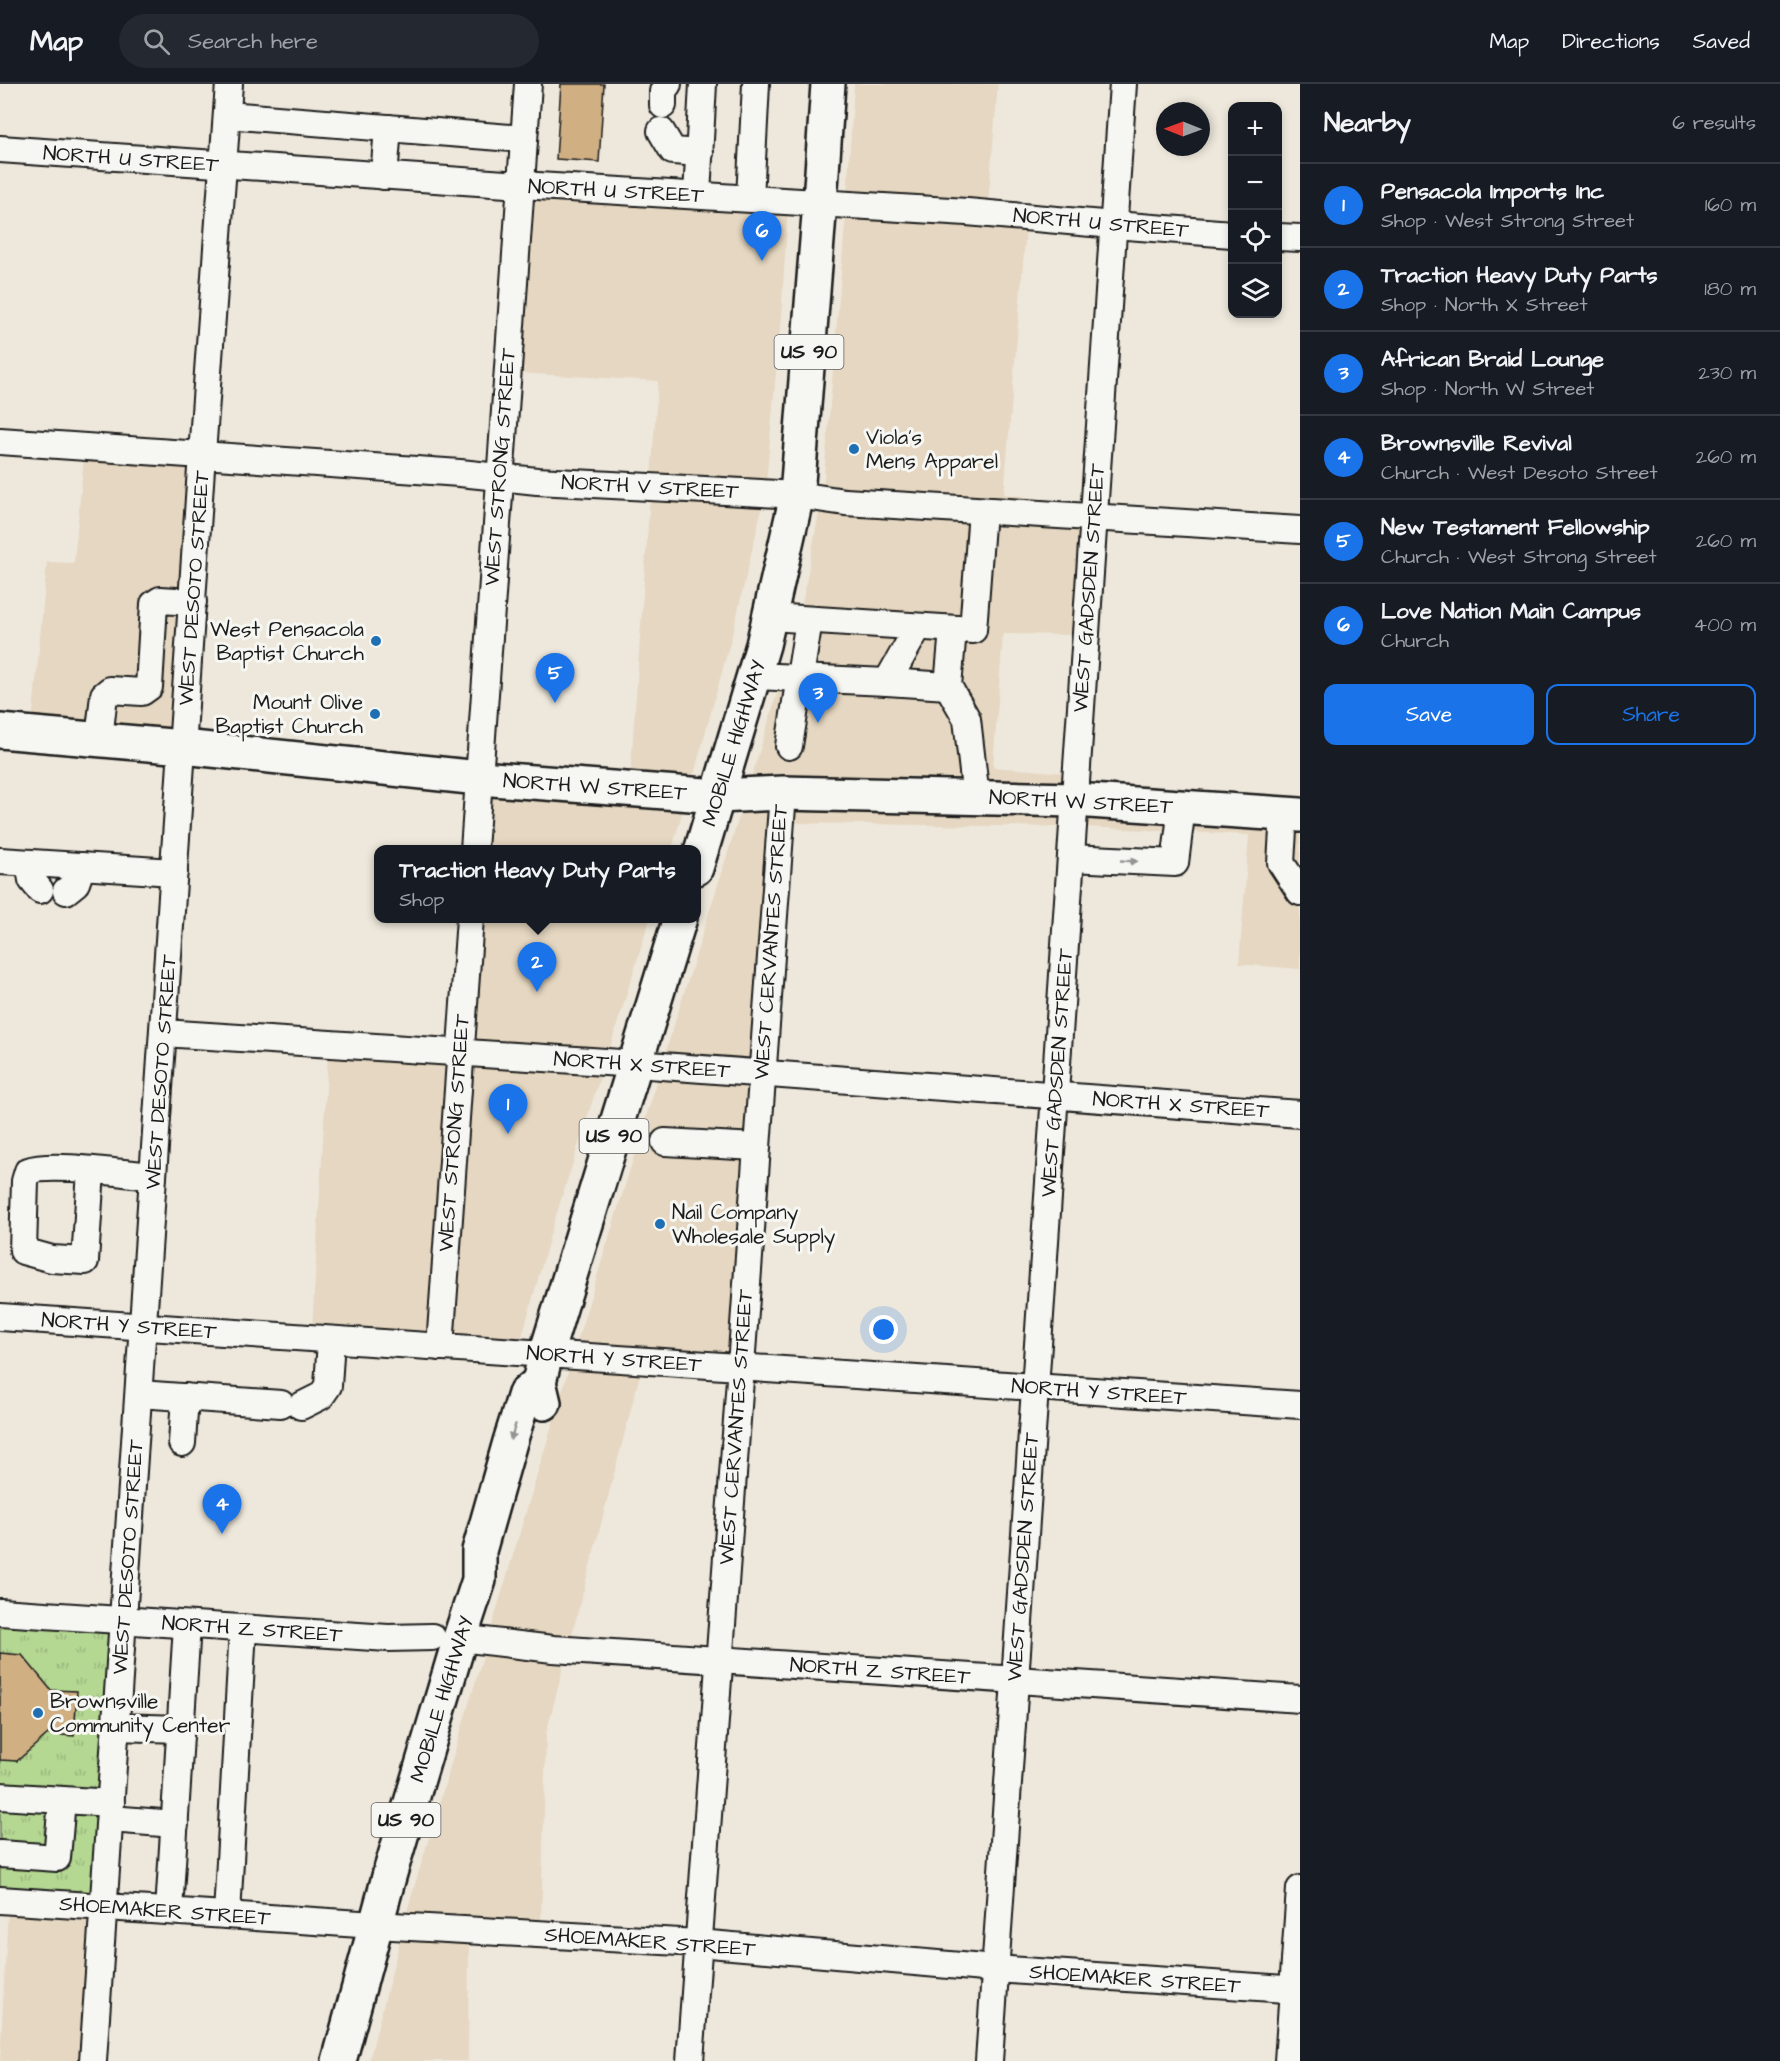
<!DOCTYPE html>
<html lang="en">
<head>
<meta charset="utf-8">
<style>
  body { margin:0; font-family:"Architects Daughter",sans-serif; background:#242831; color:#f1f3f6 }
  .controls { position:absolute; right:18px; top:18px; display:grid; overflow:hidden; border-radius:12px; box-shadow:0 3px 9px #0003 }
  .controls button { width:54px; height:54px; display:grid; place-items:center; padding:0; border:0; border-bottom:2px solid #363941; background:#171b24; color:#f1f3f6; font:30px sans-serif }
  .compass { position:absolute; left:1156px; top:18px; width:54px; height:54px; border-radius:50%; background:#171b24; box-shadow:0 3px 9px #0003; rotate:271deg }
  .you { position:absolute; left:884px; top:1246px; width:21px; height:21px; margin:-15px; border:4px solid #fff; border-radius:50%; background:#1a73e8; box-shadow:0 0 0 9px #1a73e833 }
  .badge { display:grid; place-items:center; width:39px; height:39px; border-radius:50%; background:#1a73e8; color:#fff; font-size:20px; font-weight:700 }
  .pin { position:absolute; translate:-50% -50px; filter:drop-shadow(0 2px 3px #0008) }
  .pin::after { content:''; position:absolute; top:32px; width:21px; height:18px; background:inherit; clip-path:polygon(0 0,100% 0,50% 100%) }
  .popup { position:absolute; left:374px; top:761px; width:327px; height:78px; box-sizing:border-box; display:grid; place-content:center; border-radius:12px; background:#171b24; filter:drop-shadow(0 2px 4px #0005); font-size:20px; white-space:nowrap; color:#9ea1a6 }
  .popup b { font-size:22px; color:#f1f3f6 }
  .popup::after { content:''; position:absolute; left:50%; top:100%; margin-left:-12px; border:12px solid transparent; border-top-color:#171b24 }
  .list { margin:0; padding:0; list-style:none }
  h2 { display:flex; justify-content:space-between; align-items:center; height:78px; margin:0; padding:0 24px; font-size:26px }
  h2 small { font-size:20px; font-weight:400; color:#9ea1a6 }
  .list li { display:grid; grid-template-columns:39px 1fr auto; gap:18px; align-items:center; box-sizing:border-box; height:84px; padding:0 24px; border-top:2px solid #363941 }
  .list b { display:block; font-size:22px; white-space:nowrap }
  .list p { margin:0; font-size:20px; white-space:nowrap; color:#9ea1a6 }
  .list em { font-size:20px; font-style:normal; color:#9ea1a6 }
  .actions { display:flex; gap:12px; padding:18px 24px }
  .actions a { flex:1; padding:14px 0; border:2px solid #1a73e8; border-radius:12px; text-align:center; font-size:21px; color:#1a73e8 }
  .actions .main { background:#1a73e8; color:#fff }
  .icon { flex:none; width:33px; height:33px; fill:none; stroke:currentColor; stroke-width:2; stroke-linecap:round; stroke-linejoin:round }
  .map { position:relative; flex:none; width:1300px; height:1977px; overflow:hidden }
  header { display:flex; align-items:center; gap:36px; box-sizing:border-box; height:84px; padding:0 30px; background:#171b24; border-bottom:2px solid #363941 }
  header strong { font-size:28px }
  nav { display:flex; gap:33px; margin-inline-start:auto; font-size:21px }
  .search { width:420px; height:54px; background:#242831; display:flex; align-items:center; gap:15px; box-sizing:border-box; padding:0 21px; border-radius:33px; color:#9ea1a6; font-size:22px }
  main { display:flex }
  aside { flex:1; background:#171b24 }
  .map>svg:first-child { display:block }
  .built { fill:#e5d7c1 }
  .park { fill:url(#park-tufts); stroke:#687a57; stroke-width:1.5 }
  .building { fill:#d0af83; stroke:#1c1c1c; stroke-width:1.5 }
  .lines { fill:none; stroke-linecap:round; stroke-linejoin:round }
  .minor-casing { stroke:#1c1c1c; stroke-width:30 }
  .major-casing { stroke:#1c1c1c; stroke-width:38 }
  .minor { stroke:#f6f6f2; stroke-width:26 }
  .major { stroke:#f6f6f2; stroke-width:33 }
  .oneway { fill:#949492 }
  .poi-dot { fill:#1f6fb2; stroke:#f6f6f2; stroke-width:2 }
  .labels { text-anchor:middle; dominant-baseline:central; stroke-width:6; stroke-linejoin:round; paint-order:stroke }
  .shield { fill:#f6f6f2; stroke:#5d5d5c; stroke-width:1.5 }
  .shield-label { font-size:20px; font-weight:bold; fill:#1c1c1c }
  .street-label { font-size:21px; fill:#1c1c1c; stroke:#f6f6f2 }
  .poi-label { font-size:21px; fill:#1c1c1c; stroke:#f6f6f2; text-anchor:start }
</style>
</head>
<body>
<header>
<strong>Map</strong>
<div class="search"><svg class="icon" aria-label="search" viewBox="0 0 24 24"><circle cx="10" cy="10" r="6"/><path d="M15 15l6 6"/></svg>Search here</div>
<nav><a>Map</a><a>Directions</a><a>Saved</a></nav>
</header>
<main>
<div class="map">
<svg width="1300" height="1977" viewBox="0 0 1300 1977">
  <defs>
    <pattern id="park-tufts" width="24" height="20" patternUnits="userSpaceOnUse" patternTransform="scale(1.5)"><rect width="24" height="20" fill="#b4d792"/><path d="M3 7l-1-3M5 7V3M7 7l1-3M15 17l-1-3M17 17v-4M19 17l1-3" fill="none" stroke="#9ab87d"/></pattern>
  </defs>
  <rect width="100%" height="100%" fill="#eee8dc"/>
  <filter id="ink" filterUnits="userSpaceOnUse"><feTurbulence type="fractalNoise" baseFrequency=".0167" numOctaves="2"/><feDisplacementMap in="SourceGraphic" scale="12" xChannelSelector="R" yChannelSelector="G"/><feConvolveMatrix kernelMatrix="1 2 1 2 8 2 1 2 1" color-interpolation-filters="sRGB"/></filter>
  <g filter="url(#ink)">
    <g class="built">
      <polygon points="854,0 998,0 988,121 847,111"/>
      <polygon points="531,111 788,125 781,233 766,400 651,394 658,297 517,289"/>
      <polygon points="846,129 1026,144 1004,410 1084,421 823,406"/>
      <polygon points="84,372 191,379 173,653 32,640 47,478 74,479"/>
      <polygon points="650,412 763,419 734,544 691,701 630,696"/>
      <polygon points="820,423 1083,441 1076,551 1003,550 993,683 1066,689 1065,707 749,701 798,542"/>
      <polygon points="489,703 685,719 672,765 485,766"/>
      <polygon points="772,718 751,980 664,973 743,720"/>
      <polygon points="793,718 1063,725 1062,743 795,739 774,982"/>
      <polygon points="1084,726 1300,740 1300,885 1239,880 1249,751 1083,743"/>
      <polygon points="480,835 650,835 608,970 472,962"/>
      <polygon points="328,970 449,978 430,1254 312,1245"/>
      <polygon points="470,980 602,987 553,1141 520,1260 451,1255"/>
      <polygon points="659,991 750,998 731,1275 575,1264"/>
      <polygon points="570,1281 641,1287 570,1558 490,1548"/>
      <polygon points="485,1566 565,1576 546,1650 541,1841 405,1834"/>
      <polygon points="8,1826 93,1831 83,1977 0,1977"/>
      <polygon points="401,1852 469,1855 468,1977 369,1977"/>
    </g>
    <polygon class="park" points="0,1537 112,1545 94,1813 0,1807"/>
    <g class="building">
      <polygon points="561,0 604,0 599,78 556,75"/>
      <polygon points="0,1569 22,1571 51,1606 77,1607 74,1652 48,1650 17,1677 0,1676"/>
    </g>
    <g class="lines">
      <defs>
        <g id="minor">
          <polyline points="663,21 663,7 668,0"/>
          <polyline points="227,31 524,55"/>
          <polyline points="661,47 673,67 700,69"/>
          <polyline points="0,65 521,101 967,128 1114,141 1232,150"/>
          <polyline points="384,92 388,44"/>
          <polyline points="697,111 703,0"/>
          <polyline points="750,114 756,0"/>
          <polyline points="1278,153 1300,154"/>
          <polyline points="0,357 460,389 537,397 797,411 845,418 1300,446"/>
          <polyline points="770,533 973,546 982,427"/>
          <polyline points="953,546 948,602 967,635 976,714"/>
          <polyline points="754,592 887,598 918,543"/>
          <polyline points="887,598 948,602"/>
          <polyline points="99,655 104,611 110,606 142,608 149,603 154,520 160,516 193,518"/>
          <polyline points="789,662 809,536"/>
          <polyline points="1284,730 1281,779 1300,808"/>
          <polyline points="474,766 528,0"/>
          <polyline points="1071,774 1175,779 1182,723"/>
          <polyline points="0,777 174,788"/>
          <polyline points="29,779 32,796 40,806"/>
          <polyline points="66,807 76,799 82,782"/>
          <polyline points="163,949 636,980 1300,1030"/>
          <polyline points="665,1058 756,1063"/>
          <path d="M91,1087L85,1177L52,1175L23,1167L25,1097L28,1087C51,1078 125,1090 153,1092"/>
          <polyline points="0,1233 1300,1321"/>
          <polyline points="440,1263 470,834"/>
          <polyline points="139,1310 281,1320"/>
          <polyline points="301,1322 321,1312 328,1302 331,1256"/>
          <polyline points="182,1359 185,1313"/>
          <polyline points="0,1528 388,1554 432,1553"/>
          <polyline points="460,1554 553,1565 1300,1615"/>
          <polyline points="116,1643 181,1645"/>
          <polyline points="0,1712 111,1719"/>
          <polyline points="110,1735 175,1740"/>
          <polyline points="0,1770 57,1774 62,1716"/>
          <polyline points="0,1816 375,1841 698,1859 995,1885 1300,1906"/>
          <polyline points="169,1827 187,1541"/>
          <polyline points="227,1831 243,1544"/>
          <polyline points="93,1977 202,370 229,0"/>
          <polyline points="690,1977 783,709"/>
          <path d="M989,1977C1033,1318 1081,659 1123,0"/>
          <polyline points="1288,1977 1300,1805"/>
        </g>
        <g id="major">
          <polyline points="0,647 183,663 479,694 718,712 783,709 1074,716 1300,731"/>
          <polyline points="696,784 763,561 797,411 820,118 828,0"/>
          <polyline points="544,1319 539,1298 546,1270 680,834"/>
          <polyline points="339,1977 390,1789 460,1554 479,1496 479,1467 510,1358 525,1310 539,1298"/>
        </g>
      </defs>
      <use href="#minor" class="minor-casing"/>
      <use href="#major" class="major-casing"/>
      <use href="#minor" class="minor"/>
      <use href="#major" class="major"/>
    </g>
    <defs><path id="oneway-solid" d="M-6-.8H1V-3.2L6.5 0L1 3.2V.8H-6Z" transform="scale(1.5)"/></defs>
    <g class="oneway">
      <use href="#oneway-solid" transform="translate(1129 777) rotate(3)"/>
      <use href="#oneway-solid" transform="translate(513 1348) rotate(108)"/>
    </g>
  </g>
  <g class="poi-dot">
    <circle cx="854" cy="365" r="6"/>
    <circle cx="376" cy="557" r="6"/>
    <circle cx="375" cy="630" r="6"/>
    <circle cx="660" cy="1140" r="6"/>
    <circle cx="38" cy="1629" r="6"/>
  </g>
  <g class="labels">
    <g class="shield">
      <rect x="774.5" y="251" width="69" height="34" rx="4.5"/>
      <rect x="579.5" y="1035" width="69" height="34" rx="4.5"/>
      <rect x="371.5" y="1719" width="69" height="34" rx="4.5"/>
    </g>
    <g class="shield-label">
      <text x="809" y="268">US 90</text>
      <text x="614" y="1052">US 90</text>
      <text x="406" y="1736">US 90</text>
    </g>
    <g class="street-label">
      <text transform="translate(131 75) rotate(4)">NORTH U STREET</text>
      <text transform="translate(616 107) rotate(3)">NORTH U STREET</text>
      <text transform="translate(1101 139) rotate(5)">NORTH U STREET</text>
      <text transform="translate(500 383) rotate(-86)">WEST STRONG STREET</text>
      <text transform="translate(650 403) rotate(3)">NORTH V STREET</text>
      <text transform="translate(194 504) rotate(-86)">WEST DESOTO STREET</text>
      <text transform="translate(1089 504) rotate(-86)">WEST GADSDEN STREET</text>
      <text transform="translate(734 659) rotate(-73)">MOBILE HIGHWAY</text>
      <text transform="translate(595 703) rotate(4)">NORTH W STREET</text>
      <text transform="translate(1081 718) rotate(3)">NORTH W STREET</text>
      <text transform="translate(771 858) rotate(-86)">WEST CERVANTES STREET</text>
      <text transform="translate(642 981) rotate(4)">NORTH X STREET</text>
      <text transform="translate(161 988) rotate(-86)">WEST DESOTO STREET</text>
      <text transform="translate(1057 989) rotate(-86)">WEST GADSDEN STREET</text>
      <text transform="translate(1181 1021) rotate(4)">NORTH X STREET</text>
      <text transform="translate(454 1049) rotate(-86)">WEST STRONG STREET</text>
      <text transform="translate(129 1242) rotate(4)">NORTH Y STREET</text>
      <text transform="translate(614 1275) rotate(4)">NORTH Y STREET</text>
      <text transform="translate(1099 1308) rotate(4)">NORTH Y STREET</text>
      <text transform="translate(736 1343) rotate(-86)">WEST CERVANTES STREET</text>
      <text transform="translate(128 1473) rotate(-86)">WEST DESOTO STREET</text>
      <text transform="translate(1023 1473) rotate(-86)">WEST GADSDEN STREET</text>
      <text transform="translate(252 1545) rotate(4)">NORTH Z STREET</text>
      <text transform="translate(880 1587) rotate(4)">NORTH Z STREET</text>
      <text transform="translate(442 1615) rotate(-73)">MOBILE HIGHWAY</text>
      <text transform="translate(165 1827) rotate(4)">SHOEMAKER STREET</text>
      <text transform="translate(650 1858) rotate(4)">SHOEMAKER STREET</text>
      <text transform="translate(1135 1895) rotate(4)">SHOEMAKER STREET</text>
    </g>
    <g class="poi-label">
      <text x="866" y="353">Viola's<tspan x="866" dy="24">Mens Apparel</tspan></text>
      <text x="364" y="545" text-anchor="end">West Pensacola<tspan x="364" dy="24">Baptist Church</tspan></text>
      <text x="363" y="618" text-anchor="end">Mount Olive<tspan x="363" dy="24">Baptist Church</tspan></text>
      <text x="672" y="1128">Nail Company<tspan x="672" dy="24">Wholesale Supply</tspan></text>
      <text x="50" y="1617">Brownsville<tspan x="50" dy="24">Community Center</tspan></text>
    </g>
  </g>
</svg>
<div class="controls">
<button>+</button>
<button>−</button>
<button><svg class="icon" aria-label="locate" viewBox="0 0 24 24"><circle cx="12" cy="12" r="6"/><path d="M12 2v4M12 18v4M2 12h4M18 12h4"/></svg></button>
<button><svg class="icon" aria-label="layers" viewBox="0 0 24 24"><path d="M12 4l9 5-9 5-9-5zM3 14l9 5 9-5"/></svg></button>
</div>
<svg class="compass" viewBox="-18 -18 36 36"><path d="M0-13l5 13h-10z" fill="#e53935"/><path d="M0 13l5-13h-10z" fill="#9ea1a6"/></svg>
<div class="you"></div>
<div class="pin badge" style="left:508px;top:1050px">1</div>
<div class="pin badge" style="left:537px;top:908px">2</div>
<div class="popup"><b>Traction Heavy Duty Parts</b>Shop</div>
<div class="pin badge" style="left:818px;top:639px">3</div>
<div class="pin badge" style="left:222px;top:1450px">4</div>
<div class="pin badge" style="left:555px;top:619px">5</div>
<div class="pin badge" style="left:762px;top:177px">6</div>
</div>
<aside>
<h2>Nearby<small>6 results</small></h2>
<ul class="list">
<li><span class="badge">1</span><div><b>Pensacola Imports Inc</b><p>Shop · West Strong Street</p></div><em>160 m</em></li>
<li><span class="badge">2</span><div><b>Traction Heavy Duty Parts</b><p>Shop · North X Street</p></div><em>180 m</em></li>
<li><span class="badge">3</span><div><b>African Braid Lounge</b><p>Shop · North W Street</p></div><em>230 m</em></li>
<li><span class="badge">4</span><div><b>Brownsville Revival</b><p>Church · West Desoto Street</p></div><em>260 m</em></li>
<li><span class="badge">5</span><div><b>New Testament Fellowship</b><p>Church · West Strong Street</p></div><em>260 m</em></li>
<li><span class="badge">6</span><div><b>Love Nation Main Campus</b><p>Church</p></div><em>400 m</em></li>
</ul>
<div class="actions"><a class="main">Save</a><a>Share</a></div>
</aside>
</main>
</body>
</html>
